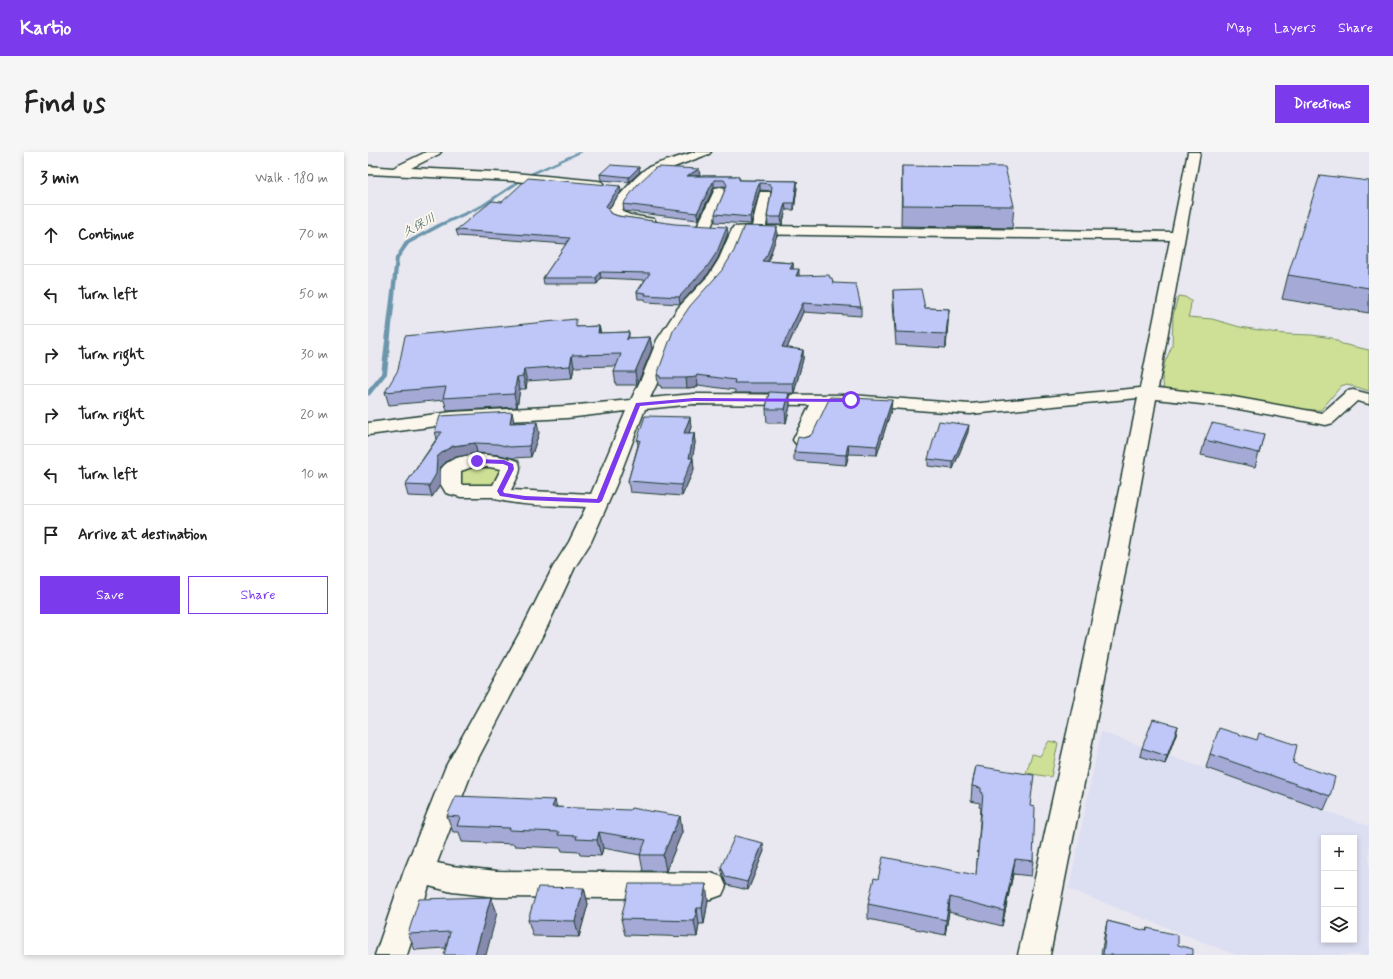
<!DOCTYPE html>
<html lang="en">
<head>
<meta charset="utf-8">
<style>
  body { margin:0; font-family:Mynerve,"Klee One",sans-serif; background:#f6f6f6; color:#222 }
  .controls { position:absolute; right:12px; bottom:12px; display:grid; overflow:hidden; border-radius:0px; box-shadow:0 2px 6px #0003 }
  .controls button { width:36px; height:36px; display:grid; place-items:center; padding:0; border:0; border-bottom:1px solid #e0e0e0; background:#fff; color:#222; font:20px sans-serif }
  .stop { position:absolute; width:12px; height:12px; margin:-9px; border:3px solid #7c3aed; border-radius:50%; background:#fff }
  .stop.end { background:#7c3aed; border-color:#fff; box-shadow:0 1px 4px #0008 }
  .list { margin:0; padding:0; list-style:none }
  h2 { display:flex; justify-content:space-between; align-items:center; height:52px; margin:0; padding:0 16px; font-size:17px }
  h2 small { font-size:13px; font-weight:400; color:#767676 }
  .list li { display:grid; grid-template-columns:26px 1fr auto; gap:12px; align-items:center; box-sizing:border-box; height:60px; padding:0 16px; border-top:1px solid #e0e0e0 }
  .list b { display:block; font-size:15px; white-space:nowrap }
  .list em { font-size:13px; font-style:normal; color:#767676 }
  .actions { display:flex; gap:8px; padding:12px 16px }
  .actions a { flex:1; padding:9px 0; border:1px solid #7c3aed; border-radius:0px; text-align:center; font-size:14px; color:#7c3aed }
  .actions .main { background:#7c3aed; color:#fff }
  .icon { flex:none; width:22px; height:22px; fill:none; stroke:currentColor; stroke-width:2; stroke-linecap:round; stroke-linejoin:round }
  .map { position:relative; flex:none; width:1001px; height:803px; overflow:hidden; border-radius:0px }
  header { display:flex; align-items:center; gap:24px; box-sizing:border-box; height:56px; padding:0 20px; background:#7c3aed; color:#fff }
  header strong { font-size:19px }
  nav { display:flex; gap:22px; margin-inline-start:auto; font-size:14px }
  .intro { display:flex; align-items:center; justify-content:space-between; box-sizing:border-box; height:96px; padding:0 24px }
  h1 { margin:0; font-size:28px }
  .button { padding:10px 18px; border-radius:0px; background:#7c3aed; color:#fff; font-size:14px; font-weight:700 }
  main { display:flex; gap:24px; padding:0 24px }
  aside { flex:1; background:#fff; border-radius:0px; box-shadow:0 2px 6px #0003 }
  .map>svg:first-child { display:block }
  .built { fill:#dcdef2; fill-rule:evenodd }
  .green { fill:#cde095; stroke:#768e64 }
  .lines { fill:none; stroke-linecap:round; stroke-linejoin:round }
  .stream { fill:#6c96ac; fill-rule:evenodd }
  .minor-casing { stroke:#1f3d34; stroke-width:3 }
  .minor { fill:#fbf7ec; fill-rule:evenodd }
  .wall { fill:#a4aad5; stroke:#1f3d34 }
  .shaded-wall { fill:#868bae; stroke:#1f3d34 }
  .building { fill:#bfc6f8; stroke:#1f3d34 }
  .route { fill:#7c3aed }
  .labels { text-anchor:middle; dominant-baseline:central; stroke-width:3.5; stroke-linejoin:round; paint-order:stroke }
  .far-water-label { font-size:12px; font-style:italic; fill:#395b5c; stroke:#fbf7ec }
</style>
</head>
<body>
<header>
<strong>Kartio</strong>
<nav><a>Map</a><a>Layers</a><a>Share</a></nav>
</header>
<div class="intro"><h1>Find us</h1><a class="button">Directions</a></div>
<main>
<aside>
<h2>3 min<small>Walk · 180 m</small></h2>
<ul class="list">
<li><svg class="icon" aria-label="ahead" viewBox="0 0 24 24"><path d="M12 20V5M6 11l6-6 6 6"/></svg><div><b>Continue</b></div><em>70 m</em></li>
<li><svg class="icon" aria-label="left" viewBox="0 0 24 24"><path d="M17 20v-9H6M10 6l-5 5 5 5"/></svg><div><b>Turn left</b></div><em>50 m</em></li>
<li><svg class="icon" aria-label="right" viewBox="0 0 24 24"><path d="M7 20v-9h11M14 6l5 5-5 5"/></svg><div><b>Turn right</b></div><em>30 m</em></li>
<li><svg class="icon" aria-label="right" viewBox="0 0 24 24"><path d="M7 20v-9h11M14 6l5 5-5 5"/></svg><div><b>Turn right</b></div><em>20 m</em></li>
<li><svg class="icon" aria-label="left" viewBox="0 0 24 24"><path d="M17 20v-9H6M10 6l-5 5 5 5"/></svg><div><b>Turn left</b></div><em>10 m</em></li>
<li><svg class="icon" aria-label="arrive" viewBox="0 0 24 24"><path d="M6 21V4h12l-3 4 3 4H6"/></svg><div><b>Arrive at destination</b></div></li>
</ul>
<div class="actions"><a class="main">Save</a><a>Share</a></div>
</aside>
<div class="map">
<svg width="1001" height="803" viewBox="0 0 1001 803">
  <rect width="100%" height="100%" fill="#e9e8f0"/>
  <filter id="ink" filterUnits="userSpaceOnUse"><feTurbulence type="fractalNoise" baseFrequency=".025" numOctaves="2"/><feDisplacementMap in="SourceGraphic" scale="8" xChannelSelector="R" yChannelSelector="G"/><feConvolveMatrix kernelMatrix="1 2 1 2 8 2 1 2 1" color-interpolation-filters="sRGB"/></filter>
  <g filter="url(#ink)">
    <path class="built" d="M733,580L1001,674V803H868L701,737ZM956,686H986V788H956Z"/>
    <g class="green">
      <polygon points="810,144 817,145 823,149 822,159 820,165 844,167 872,175 916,182 944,183 964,186 974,192 1001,198 1001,239 979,232 973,234 953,258 940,258 796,237 794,224 797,210 804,194 805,164"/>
      <path d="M104,312L137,316L128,332C117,335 102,335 92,332L91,315Z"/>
      <polygon points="681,589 690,591 683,625 658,621 664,602 672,604"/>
    </g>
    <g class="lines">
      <polygon class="stream" points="210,0 215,0 162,24 115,55 74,74 41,92 31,106 19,222 2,243 0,244 0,238 13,222 27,106 37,90 70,72 113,53 160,22"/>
      <defs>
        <g id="minor">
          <polygon points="58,0 73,0 71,2 43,16 146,21 230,29 234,30 236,33 234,36 230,37 146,29 0,22 0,14 25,16"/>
          <path d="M326,0H343L341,2L287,22L269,39L254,58L255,60L262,63L286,67L288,70L286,73C273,76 248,72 240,60C244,50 270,22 279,16C291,10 312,5 326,0Z"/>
          <path d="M820,0H832L790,236L860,244L954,261L979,239L985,238L1001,242V252L989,249L965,271L958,273L860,255L788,247L751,454L682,803H650L727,454L770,246L602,262L483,253H461L445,288L442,292L435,294L428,292L425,288L442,253L326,252L277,257L248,333L223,390L207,415L180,473L106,614L69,711L84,714L129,719L343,721L354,725L358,734L354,743L343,747L129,745L84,740L61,734L39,803H7L36,719L78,614L156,473L185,415L201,390L218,355C188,353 156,355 127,347L125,345H93L78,341L72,331L73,317C87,297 130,302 150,309C156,318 147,329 143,338L223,342L258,259L199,266L84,272L0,283V271L84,260L199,254L263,248L274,225L289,188L310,156L341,123L351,107L365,75L384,74L392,40H402L403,43L398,74L804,80ZM376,81L379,82L802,88L772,236L602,252L483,243L326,242L282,246L292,225L305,188L322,162L354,125L365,107ZM104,315H121L133,317L125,333H93V319Z"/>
          <polygon points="352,35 357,36 358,39 343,75 341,78 336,79 331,78 329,75 346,39 347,36"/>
        </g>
      </defs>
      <use href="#minor" class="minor-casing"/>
      <use href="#minor" class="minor"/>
    </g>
    <g class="wall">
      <polygon points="534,14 646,54 644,76 533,74"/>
      <polygon points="272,20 261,30 233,28 232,22"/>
      <polygon points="332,24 370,24 370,26 372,28 429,29 429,36 426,58 418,58 414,73 400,73 399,65 403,40 403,39 392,38 390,43 383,72 347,70 347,62 358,36 357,34 346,35 330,68 256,59 255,52"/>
      <polygon points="1001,29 1001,161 914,147 920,123"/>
      <polygon points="252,34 253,40 240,58 242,61 250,64 360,81 350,106 340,122 312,152 278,150 277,147 270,147 269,140 277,128 233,126 229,132 176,132 175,126 198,92 90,84 88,78 134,50"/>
      <polygon points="409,83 400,109 425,111 425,117 431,124 462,126 465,131 493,155 493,164 435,160 419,196 435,198 435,207 426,241 422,241 422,254 418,271 399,271 398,257 401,241 367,241 367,238 330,233 329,235 319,236 293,236 293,234 290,233 289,223"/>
      <polygon points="525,138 557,156 581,157 578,196 528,193 525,151"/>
      <polygon points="231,174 233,181 261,180 261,186 282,185 284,197 269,233 248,233 246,220 249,214 206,215 204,226 159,229 158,237 152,237 149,255 79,259 76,248 21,253 17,240 209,175"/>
      <polygon points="523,258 509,303 481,302 478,313 426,309 426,300 435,286"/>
      <polygon points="146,270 146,271 171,281 163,305 145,306 132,303 109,301 88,305 79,309 72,316 72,333 64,345 40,344 37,333 69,286 67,280"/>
      <polygon points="323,275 321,281 326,281 327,291 324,306 326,317 314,344 262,340 260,329 270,293 269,288"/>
      <polygon points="600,280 585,317 560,314 560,307"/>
      <polygon points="896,282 887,315 833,303 837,288"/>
      <polygon points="810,574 808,582 797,612 772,604 774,596"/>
      <polygon points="842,602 925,611 962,644 956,658 838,616"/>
      <polygon points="608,614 662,654 665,709 663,724 645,722 634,774 581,760 577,783 500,767 500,752 510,727 608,723 613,656 611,655 612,651 603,649 604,634"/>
      <polygon points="187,648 188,655 312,664 314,680 298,719 275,719 272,703 235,696 233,704 212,703 211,700 194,699 193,696 147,694 146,692 94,690 91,680 85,680 79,664"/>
      <polygon points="396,699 380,738 359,733 355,724 353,715"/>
      <polygon points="216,736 220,752 211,785 165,784 160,768"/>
      <polygon points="123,745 129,761 77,796 47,798 40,782"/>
      <polygon points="340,748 336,772 331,772 329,785 257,783 253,767"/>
      <polygon points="739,769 778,779 779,776 810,793 825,803 733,803 736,785"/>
    </g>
    <g class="shaded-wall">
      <polygon points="271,15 272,20 261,30 261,25"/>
      <polygon points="331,17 332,24 319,24"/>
      <polygon points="346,28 346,35 330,68 329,61"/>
      <polygon points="429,29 429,36 426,58 426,51"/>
      <polygon points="392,31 392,38 390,43 383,72 382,65 389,36"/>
      <polygon points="252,34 253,40 238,60 238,54"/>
      <polygon points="417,51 418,58 414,73 413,65"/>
      <polygon points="359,75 360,81 350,106 340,122 312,152 311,145"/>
      <polygon points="409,75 409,83 399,112 394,109"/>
      <polygon points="425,111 425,119 422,117"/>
      <polygon points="431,117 431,126 428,124"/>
      <polygon points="232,120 233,126 229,132 228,126"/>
      <polygon points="435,151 435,160 415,205 414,195"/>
      <polygon points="581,157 578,196 578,182"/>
      <polygon points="231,174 233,186 230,181"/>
      <polygon points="282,185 284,197 269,233 267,220"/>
      <polygon points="435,198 435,207 426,241 425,231"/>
      <polygon points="204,203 206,215 204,226 202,214"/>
      <polygon points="156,217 159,229 158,237 155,224"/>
      <polygon points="329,223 330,233 329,235 319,236 318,226"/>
      <polygon points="149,225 152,237 149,255 146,242"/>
      <polygon points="421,241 422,254 418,271 417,257"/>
      <polygon points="524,248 523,258 509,303 509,294"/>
      <polygon points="144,260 146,270 144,282 142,271"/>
      <polygon points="322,265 323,275 317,291 316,281"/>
      <polygon points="169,270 171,281 163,305 161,294"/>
      <polygon points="601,273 600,280 585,317 585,310"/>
      <polygon points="326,281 327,291 324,310 325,306 326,317 314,344 313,333 321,306"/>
      <polygon points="107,291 109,301 88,305 79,309 72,316 72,333 64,345 61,334 69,305 76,299 85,294"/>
      <polygon points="480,292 481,302 478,313 478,303"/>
      <polygon points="810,574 808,582 797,612 799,604"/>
      <polygon points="187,648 191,664 184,655"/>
      <polygon points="312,664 314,680 298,719 295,703"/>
      <polygon points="231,680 235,696 233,704 229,688"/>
      <polygon points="395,691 396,699 380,738 379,730"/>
      <polygon points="647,707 645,722 634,774 636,759"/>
      <polygon points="338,732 340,748 336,772 334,756"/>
      <polygon points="216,736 220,752 211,785 207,769"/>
      <polygon points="123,745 129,761 118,803 107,803"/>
      <polygon points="582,745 581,760 577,783 578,768"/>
      <polygon points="329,756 331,772 329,785 326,769"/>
    </g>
    <g class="building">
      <polygon points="242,13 271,15 261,25 232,22"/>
      <polygon points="534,14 637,15 646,54 534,53"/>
      <polygon points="291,15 331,17 319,24 370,24 370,26 372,26 371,28 429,29 426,51 417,51 413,65 399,65 404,35 402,32 392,31 389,36 382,65 347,62 359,33 356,28 346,28 329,61 255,52 269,33 287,16"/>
      <polygon points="952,23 1001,29 1001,136 920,123"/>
      <polygon points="160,26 252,34 238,54 242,61 250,64 307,72 359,75 349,100 339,115 311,145 277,143 278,141 269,140 282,121 232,120 228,126 175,126 202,86 88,78 124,49 134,50"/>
      <polygon points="376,74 409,75 399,103 394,109 425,111 422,117 431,117 428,124 461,123 462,126 464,126 465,131 488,132 493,155 435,151 414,195 435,198 425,231 366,231 367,228 329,223 328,225 318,226 292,226 292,224 289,223 305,179 322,154 355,117 366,99"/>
      <polygon points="553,137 557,156 581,157 578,182 528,180 525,138"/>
      <polygon points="208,167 208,175 231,174 230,181 261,180 259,188 259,186 282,185 267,220 246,220 253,202 204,203 202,214 156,217 155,224 149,225 146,242 75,246 78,235 17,240 30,218 37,184"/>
      <polygon points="401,240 421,241 417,257 398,257"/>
      <polygon points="462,245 524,248 509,294 480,292 478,303 426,300 430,285 435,286 442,284 446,279"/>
      <polygon points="144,260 142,271 169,270 161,294 142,295 129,292 107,291 85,294 76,299 69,305 68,322 61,334 37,333 74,280 67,280 72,264"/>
      <polygon points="277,264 322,265 316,281 326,281 321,306 325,306 313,333 260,329 272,288 269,288"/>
      <polygon points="571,269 601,273 585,310 560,307"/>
      <polygon points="844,271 896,282 891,301 837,288"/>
      <polygon points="785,567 810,574 799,604 774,596"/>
      <polygon points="851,576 889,588 891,581 929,593 925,611 967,625 962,644 842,602"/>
      <polygon points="608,614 666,623 662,654 667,655 665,709 647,707 636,759 582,745 578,768 500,752 506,726 510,727 515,705 608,723 615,641 613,640 613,636 604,634"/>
      <polygon points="88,644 187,648 184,655 262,658 263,656 312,664 295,703 272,703 278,688 231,680 229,688 208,687 209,684 190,683 191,680 141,678 142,676 89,674 92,665 79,664"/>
      <polygon points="367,684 395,691 379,730 358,725 353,715"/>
      <polygon points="261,732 338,732 334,756 329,756 326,769 253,767"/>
      <polygon points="170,735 216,736 207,769 160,768"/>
      <polygon points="123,745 107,803 76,803 82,780 40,782 51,747"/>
      <polygon points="739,769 779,779 779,776 810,783 810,793 825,797 825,803 735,803"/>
    </g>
  </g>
  <polygon class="route" points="326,246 483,247 486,248 483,250 326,249 272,254 234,349 231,351 157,348 132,344 129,339 140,317 140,314 135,312 109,311 106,309 109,307 136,308 145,312 146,317 135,339 136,341 157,344 229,347 268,251"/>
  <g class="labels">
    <g class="far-water-label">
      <text transform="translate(51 74) rotate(-29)">久保川</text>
    </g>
  </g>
</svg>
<div class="controls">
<button>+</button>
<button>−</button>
<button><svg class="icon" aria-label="layers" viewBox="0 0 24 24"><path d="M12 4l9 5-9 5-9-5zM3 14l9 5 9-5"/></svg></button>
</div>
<div class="stop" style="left:483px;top:248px"></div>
<div class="stop end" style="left:109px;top:309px"></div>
</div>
</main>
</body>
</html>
